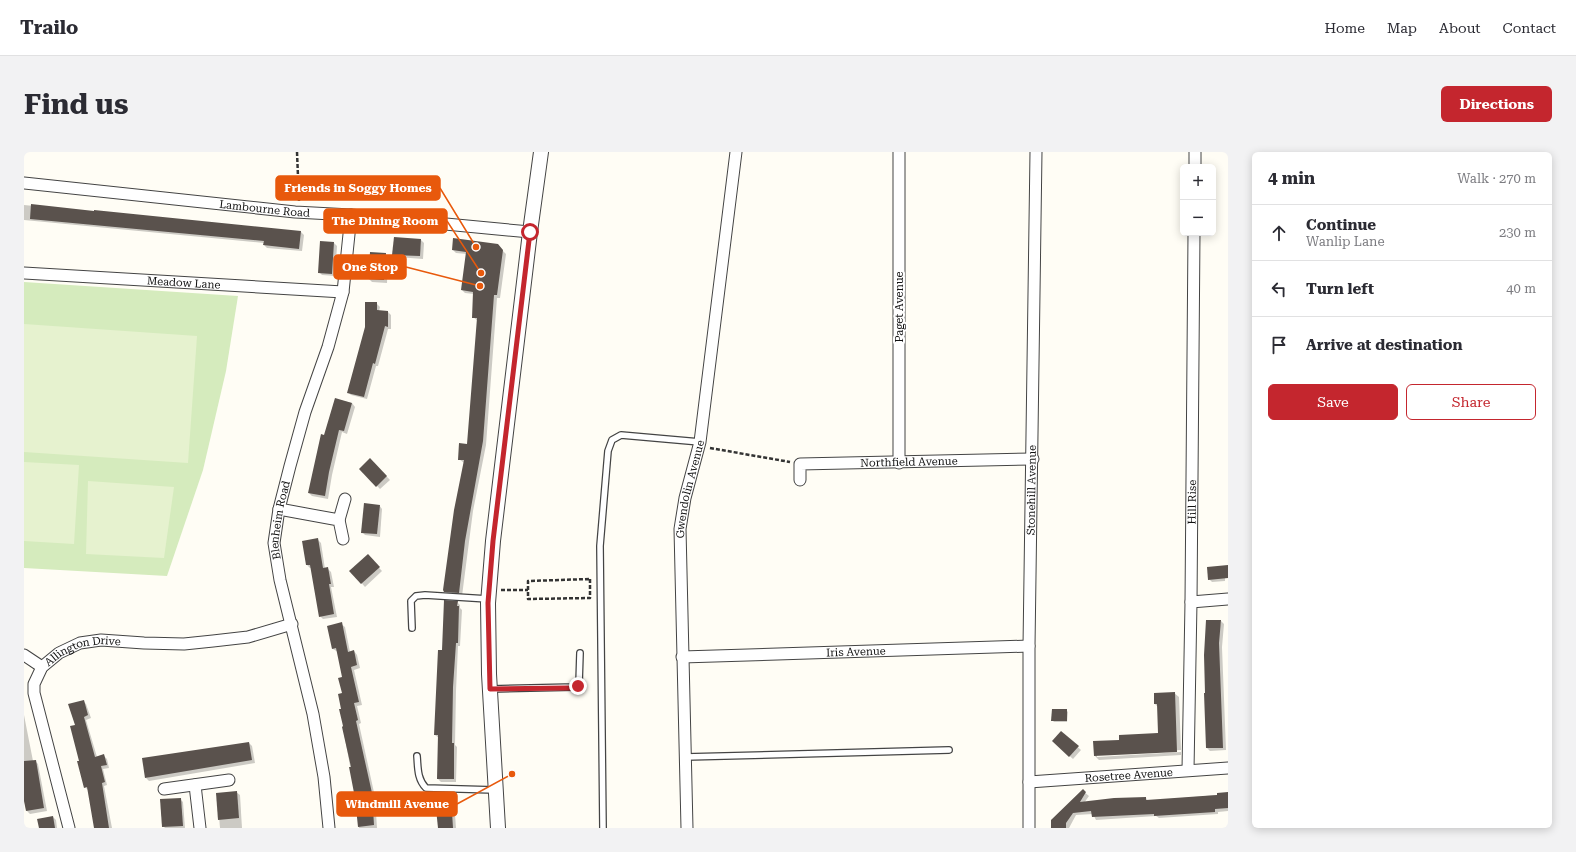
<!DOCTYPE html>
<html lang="en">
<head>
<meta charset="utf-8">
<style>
  body { margin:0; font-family:"Roboto Serif",serif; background:#f2f2f3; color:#2b2b33 }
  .controls { position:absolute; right:12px; top:12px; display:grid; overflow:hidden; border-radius:6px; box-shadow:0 2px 10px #0003 }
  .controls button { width:36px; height:36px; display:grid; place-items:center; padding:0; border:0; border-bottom:1px solid #e1e1e2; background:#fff; color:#2b2b33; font:20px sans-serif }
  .stop { position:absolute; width:12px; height:12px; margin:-9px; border:3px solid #c4262e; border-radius:50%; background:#fff }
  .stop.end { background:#c4262e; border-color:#fff; box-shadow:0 1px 4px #0008 }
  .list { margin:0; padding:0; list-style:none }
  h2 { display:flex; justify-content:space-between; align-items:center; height:52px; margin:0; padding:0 16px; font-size:17px }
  h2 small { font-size:13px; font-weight:400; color:#7c7c81 }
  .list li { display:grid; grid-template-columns:26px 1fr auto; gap:12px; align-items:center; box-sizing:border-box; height:56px; padding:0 16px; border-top:1px solid #e1e1e2 }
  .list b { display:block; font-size:15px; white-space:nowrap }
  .list p { margin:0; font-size:13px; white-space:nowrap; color:#7c7c81 }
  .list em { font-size:13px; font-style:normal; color:#7c7c81 }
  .actions { display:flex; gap:8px; padding:12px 16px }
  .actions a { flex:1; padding:9px 0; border:1px solid #c4262e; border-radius:6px; text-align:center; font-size:14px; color:#c4262e }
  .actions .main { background:#c4262e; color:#fff }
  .icon { flex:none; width:22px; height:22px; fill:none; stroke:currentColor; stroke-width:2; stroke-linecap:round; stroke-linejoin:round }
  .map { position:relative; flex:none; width:1204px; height:676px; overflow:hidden; border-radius:6px }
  header { display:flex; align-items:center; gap:24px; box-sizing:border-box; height:56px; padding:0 20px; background:#fff; border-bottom:1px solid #e1e1e2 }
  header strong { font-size:19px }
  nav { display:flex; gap:22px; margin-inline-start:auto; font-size:14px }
  .intro { display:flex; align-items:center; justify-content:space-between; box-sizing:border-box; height:96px; padding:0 24px }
  h1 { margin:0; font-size:28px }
  .button { padding:10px 18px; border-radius:6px; background:#c4262e; color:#fff; font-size:14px; font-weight:700 }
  main { display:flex; gap:24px; padding:0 24px }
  aside { flex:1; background:#fff; border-radius:6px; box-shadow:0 2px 10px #0003 }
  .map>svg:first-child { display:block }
  .green { fill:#d5ebbd }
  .pitch { fill:#e6f2cf }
  .shadow { fill:#0003 }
  .building { fill:#5a524d }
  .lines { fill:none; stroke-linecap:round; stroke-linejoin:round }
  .service-casing { stroke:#444; stroke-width:8 }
  .minor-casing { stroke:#444; stroke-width:13 }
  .tertiary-casing { stroke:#444; stroke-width:16 }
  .path { stroke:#333; stroke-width:2.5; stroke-dasharray:4 2; stroke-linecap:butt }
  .service { stroke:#fff; stroke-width:5.5 }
  .minor { stroke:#fff; stroke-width:11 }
  .tertiary { stroke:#fff; stroke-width:14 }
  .route { stroke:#c4262e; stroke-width:5 }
  .labels { text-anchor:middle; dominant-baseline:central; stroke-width:4; stroke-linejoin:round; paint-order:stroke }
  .street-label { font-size:11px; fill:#111; stroke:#fff }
  .leader { fill:none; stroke:#e8590c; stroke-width:1.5 }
  .callout-dot { fill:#e8590c; stroke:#fff; stroke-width:1.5 }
  .callout { fill:#e8590c; stroke:#e8590c; stroke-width:1.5 }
  .callout-label { font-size:12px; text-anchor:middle; font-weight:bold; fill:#fff }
</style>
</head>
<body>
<header>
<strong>Trailo</strong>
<nav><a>Home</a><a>Map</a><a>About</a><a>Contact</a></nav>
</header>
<div class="intro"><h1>Find us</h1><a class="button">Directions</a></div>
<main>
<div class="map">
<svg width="1204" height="676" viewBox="0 0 1204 676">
  <rect width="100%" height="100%" fill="#fffdf5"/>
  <polygon class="green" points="0,130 214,144 202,219 179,318 143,424 0,416"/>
  <g class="pitch">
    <polygon points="0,172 173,184 164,311 0,300"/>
    <polygon points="0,310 55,313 50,392 0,389"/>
    <polygon points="64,329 150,335 140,406 62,402"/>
  </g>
  <g class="shadow">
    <polygon points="0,53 277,80 280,83 278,99 243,96 240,93 240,91 0,68"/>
    <polygon points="397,88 400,91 399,107 373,105 370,102"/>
    <polygon points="310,91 313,94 311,124 298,123 295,120"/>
    <polygon points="473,93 482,102 476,146 473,146 462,293 449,359 438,444 425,443 420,438 440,311 435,307 444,293 454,169 449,165 450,142 441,141 438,138 443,102 432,101 429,98"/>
    <polygon points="361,101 364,105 363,131 348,130 345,127"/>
    <polygon points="352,151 356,155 355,159 364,160 367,163 367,177 364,177 354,214 352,214 343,247 327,243 324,240"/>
    <polygon points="311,247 328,251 331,255 323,282 318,280 308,323 304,347 288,344 285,341"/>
    <polygon points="346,307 366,328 356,337 337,317"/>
    <polygon points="355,353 358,357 356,385 341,383 338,380"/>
    <polygon points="293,387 297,391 301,417 303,416 307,420 310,435 307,435 313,465 299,467 296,464 288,416 286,416 283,413"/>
    <polygon points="344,404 358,419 341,435 327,419"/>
    <polygon points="1201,418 1201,429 1188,430 1185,427"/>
    <polygon points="433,450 436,453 436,456 438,458 436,494 434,494 432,539 431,593 433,595 432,630 417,630 414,627 415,586 411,583 419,499"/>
    <polygon points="1197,469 1200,472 1198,495 1202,598 1186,599 1183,596 1182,542"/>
    <polygon points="317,472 321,475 326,500 330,499 333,503 336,516 330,518 338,553 333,554 337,571 335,572 351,645 353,676 335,676 332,646 319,576 320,575 318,557 320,526 314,500 309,497 304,474"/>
    <polygon points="1150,541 1155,545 1157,598 1073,603 1073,605 1157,600 1157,603 1075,608 1070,603 1096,589 1135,581 1134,555 1131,552"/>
    <polygon points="59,549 62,552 67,566 62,568 73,605 80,604 83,607 85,616 79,617 83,633 80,634 88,676 71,676 65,639 61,635 52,574"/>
    <polygon points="1042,558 1044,560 1043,570 1030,570 1028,568"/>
    <polygon points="0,563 9,609 11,609 14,612 23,659 6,662 3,659 0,643"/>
    <polygon points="1037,580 1057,598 1049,607 1029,589"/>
    <polygon points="225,591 228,594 231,611 125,629 122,626"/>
    <polygon points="1059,639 1065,644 1060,651 1122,646 1124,649 1204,642 1204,659 1194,660 1194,662 1135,666 1132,664 1072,668 1069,662 1052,663 1045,676 1028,676"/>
    <polygon points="212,640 216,643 218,676 196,676 193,642"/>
    <polygon points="427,646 430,649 432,676 415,676"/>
    <polygon points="156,647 159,650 161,676 141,676 139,674"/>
    <polygon points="29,665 32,668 33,676 16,676"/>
  </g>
  <g class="building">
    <polygon points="7,52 70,59 70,58 277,79 275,97 239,93 240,89 6,67"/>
    <polygon points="370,85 397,87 396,104 368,103"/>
    <polygon points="429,86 474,92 479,98 473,143 470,143 459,289 441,389 435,441 420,440 419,438 430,358 440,308 434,308 435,291 443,292 453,166 448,166 449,140 437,138 442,100 428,98"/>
    <polygon points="296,89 310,90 308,122 294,121"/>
    <polygon points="346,100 362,101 360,128 344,127"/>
    <polygon points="341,150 353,150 353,158 364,159 364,175 361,174 351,212 349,211 340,245 323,241 341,175"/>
    <polygon points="311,246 328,251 320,279 315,278 305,320 301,344 284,341 297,282 300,283"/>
    <polygon points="346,306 363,324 352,335 335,317"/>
    <polygon points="340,351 356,353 353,382 337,381"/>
    <polygon points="294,386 299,416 304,415 307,432 305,432 310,462 295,465 286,413 282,413 278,389"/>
    <polygon points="344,402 356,415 337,432 325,419"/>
    <polygon points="1204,413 1204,426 1184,428 1183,415"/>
    <polygon points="420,448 434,449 433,454 435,454 434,491 432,491 429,535 428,591 430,591 430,627 413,627 414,583 410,583 414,498 418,498"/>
    <polygon points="1182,468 1197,468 1195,491 1199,596 1182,596 1180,541 1181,541 1180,503"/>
    <polygon points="318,470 324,500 330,498 333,513 327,515 335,550 330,551 334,568 332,569 348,641 350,673 334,675 331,646 325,615 327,615 318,575 319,574 315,557 317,557 314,542 318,541 314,526 318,525 312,496 308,497 303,474"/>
    <polygon points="1151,540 1153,600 1070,604 1069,589 1095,588 1095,583 1134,581 1133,552 1130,552 1130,541"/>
    <polygon points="60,548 64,563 60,565 71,605 80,602 83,613 77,614 81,630 78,631 85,676 70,676 63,635 60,636 53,609 55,609 46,574 51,573 44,552"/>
    <polygon points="1028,557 1043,557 1043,569 1027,569"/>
    <polygon points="1037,579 1055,594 1045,605 1028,589"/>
    <polygon points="225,590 228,608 121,626 118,606"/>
    <polygon points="12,608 20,656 2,659 0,649 0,609"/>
    <polygon points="1059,637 1062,640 1056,650 1090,646 1122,645 1122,648 1193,643 1193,641 1204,640 1204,656 1191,657 1191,660 1130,664 1130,662 1068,665 1067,659 1049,661 1042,671 1042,676 1027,676 1027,668"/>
    <polygon points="213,639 215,666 194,668 192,641"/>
    <polygon points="427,645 429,676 414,676 411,647"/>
    <polygon points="157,646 159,674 138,675 136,647"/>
    <polygon points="29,664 31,676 15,676 13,667"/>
  </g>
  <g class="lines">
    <defs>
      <g id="service">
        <polyline points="388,476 387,449 392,444 401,443 464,447"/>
        <polyline points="467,537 552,535 555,532 556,501"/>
        <path d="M393,604C394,615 393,627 402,636L471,638"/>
        <polyline points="661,605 925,598"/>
        <polyline points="579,676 576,394 584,299 588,288 597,283 676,290"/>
      </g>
      <g id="minor">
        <polyline points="1171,15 1171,0"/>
        <path id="s1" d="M0,31L271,60L327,63L506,80"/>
        <path id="s2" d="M0,121L319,140"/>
        <polyline points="875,311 875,0"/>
        <path id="s3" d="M776,328V312L1009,307"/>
        <polyline points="255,357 315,368 319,387"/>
        <polyline points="315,368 321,347"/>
        <polyline points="1167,450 1204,447"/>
        <polyline points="0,503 18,515"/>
        <path id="s4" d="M658,505L1005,494"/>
        <path id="s5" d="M1164,618L1167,450L1170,81"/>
        <path id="s6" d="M1005,630L1204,616"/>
        <polyline points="171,633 176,676"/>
        <polyline points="140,637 205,628"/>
        <path id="s7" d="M45,676L10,541V532L18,515L35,501L56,491L77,488L120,491L160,492L189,489L224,485L268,472"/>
        <path id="s8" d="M305,676L300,625L289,562L256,428L250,391L255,357L266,314L281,260L304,195L319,140L327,63"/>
        <path id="s9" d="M663,676L656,377L661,346L676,290L712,0"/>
        <path id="s10" d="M1005,676V494L1012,0"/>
      </g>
      <polyline id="tertiary" points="474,676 465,522 464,451 469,389 506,80 517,0"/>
    </defs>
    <use href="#service" class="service-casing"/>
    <use href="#minor" class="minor-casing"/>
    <use href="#tertiary" class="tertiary-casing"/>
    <g class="path">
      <polyline points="273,0 275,49"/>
      <polyline points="686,296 766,310"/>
      <polygon points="566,427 566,446 504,447 504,429"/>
      <polyline points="477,438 504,438"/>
    </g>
    <use href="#service" class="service"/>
    <use href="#minor" class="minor"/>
    <use href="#tertiary" class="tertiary"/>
  </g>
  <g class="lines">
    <polyline class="route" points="506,80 469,389 464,451 466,537 541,536 552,536 554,534"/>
  </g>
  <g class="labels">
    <g class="street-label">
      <text stroke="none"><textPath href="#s1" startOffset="242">Lambourne Road</textPath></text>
      <text stroke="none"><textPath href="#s2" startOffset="160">Meadow Lane</textPath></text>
      <text transform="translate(875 155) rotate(-90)">Paget Avenue</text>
      <text stroke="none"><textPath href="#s3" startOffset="125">Northfield Avenue</textPath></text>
      <text stroke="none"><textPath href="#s9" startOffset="340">Gwendolin Avenue</textPath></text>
      <text stroke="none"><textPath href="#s10" startOffset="338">Stonehill Avenue</textPath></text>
      <text stroke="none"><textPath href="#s5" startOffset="268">Hill Rise</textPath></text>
      <text stroke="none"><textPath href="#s8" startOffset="314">Blenheim Road</textPath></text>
      <text stroke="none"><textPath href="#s4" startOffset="174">Iris Avenue</textPath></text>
      <text stroke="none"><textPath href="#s7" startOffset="213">Allington Drive</textPath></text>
      <text stroke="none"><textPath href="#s6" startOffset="100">Rosetree Avenue</textPath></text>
    </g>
  </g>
  <path class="leader" d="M452 95L416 36M457 121L423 69M456 134L382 115M488 622L433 652"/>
  <g class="callout-dot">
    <circle cx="452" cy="95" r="4"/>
    <circle cx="457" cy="121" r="4"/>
    <circle cx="456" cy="134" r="4"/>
    <circle cx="488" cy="622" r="4"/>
  </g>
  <g class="callout">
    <rect x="252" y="24" width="164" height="24" rx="4"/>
    <rect x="300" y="57" width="123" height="24" rx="4"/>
    <rect x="310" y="103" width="72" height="24" rx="4"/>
    <rect x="313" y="640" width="120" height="24" rx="4"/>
  </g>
  <g class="callout-label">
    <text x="334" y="40">Friends in Soggy Homes</text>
    <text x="361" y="73">The Dining Room</text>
    <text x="346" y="119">One Stop</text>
    <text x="373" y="656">Windmill Avenue</text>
  </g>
</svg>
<div class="controls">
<button>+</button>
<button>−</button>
</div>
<div class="stop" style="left:506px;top:80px"></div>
<div class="stop end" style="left:554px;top:534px"></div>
</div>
<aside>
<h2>4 min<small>Walk · 270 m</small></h2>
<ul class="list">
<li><svg class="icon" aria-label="ahead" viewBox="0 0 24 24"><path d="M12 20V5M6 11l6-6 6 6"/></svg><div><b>Continue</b><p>Wanlip Lane</p></div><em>230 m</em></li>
<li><svg class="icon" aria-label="left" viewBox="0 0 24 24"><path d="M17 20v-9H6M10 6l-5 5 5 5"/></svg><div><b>Turn left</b></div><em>40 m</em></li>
<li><svg class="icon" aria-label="arrive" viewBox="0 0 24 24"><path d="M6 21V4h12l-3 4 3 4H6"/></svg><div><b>Arrive at destination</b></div></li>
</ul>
<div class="actions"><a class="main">Save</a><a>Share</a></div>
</aside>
</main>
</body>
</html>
